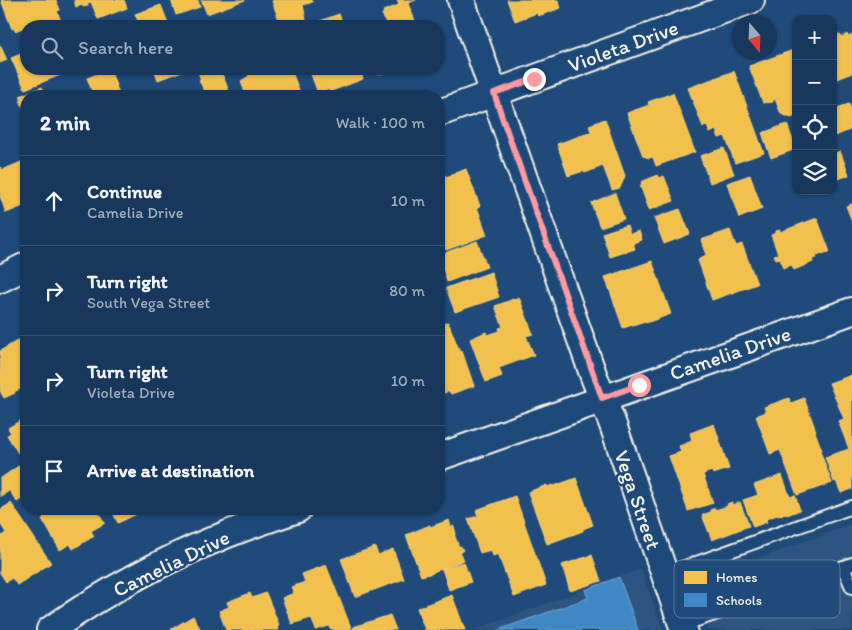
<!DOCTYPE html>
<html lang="en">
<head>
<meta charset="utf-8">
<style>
  body { margin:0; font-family:Itim,sans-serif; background:#244365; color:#f1f3f6 }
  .controls { position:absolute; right:15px; top:15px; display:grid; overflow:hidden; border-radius:10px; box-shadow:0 1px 4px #0004 }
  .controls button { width:45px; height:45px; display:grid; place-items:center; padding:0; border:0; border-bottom:1px solid #365272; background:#17385c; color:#f1f3f6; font:25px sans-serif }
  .compass { position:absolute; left:732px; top:15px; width:45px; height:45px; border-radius:50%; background:#17385c; box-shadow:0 1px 4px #0004; rotate:161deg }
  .stop { position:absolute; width:15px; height:15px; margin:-11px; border:4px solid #ff9aa2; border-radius:50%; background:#fff }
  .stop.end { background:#ff9aa2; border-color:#fff; box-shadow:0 1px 5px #0008 }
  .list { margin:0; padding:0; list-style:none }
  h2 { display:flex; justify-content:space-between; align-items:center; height:65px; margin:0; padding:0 20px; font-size:21px }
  h2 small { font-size:16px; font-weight:400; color:#9eacbb }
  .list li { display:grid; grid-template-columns:32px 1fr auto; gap:15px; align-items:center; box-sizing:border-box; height:90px; padding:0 20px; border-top:1px solid #365272 }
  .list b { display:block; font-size:19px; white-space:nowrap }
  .list p { margin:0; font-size:16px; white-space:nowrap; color:#9eacbb }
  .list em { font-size:16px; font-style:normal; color:#9eacbb }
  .icon { flex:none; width:28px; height:28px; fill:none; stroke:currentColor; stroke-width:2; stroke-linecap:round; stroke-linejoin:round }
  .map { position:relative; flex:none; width:852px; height:630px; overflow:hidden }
  .search { position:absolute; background:#17385c; box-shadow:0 1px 4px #0004; left:20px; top:20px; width:425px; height:55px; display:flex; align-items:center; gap:12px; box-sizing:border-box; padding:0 18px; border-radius:20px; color:#9eacbb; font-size:19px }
  .panel { position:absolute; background:#17385c; box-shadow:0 1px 4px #0004; left:20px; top:90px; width:425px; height:425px; border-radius:20px }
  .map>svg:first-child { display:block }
  .built { fill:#2d5581 }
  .homes { fill:#f2c14e; stroke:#f3cf7c }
  .schools { fill:#3f88c5; stroke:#75a8d0 }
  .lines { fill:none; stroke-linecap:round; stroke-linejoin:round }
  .service-casing { stroke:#f4f1e8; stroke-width:16 }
  .minor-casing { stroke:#f4f1e8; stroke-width:30 }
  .service { stroke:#1f4a7a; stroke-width:12 }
  .minor { stroke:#1f4a7a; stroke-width:26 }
  .route { stroke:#ff9aa2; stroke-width:6 }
  .labels { text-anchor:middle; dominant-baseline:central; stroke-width:5; stroke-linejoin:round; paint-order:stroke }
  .street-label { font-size:21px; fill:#f4f1e8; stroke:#1f4a7a }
  .key { fill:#1f4a7a; stroke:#5f7c9b; stroke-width:1 }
  .key-label { font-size:14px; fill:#f4f1e8 }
</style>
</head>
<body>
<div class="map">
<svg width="852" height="630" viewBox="0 0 852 630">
  <rect width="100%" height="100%" fill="#1f4a7a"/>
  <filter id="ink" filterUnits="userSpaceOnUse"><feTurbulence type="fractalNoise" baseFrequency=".02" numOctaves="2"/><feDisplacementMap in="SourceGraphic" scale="10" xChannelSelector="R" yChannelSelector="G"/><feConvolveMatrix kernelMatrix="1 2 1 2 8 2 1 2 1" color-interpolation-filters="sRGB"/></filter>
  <g filter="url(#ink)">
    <g class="built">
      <polygon points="852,524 852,630 709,630 692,583"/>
      <polygon points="641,569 663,630 474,630"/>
    </g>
    <g class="homes">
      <polygon points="1,0 56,0 60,10 57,11 63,26 66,24 67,26 39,26 37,20 24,24 25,27 15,31 14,28 12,29"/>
      <polygon points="74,0 124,0 127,8 98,19 91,2 87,3 88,6 83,7 83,5 76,7"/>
      <polygon points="171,0 198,0 200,7 176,15"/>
      <polygon points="201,0 245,0 207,14"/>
      <polygon points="274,0 312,0 313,2 303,5 307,25 281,26 272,1"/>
      <polygon points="397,0 416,0 408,3 417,26 385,26 387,26 382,14 384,13 383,11 399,5"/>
      <polygon points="507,0 558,0 561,8 538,16 537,13 515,21"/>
      <polygon points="161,5 169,26 140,26 135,14"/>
      <polygon points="339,14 344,26 308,26 309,25"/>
      <polygon points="840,34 842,37 847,34 848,37 852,35 852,73 833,81 833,36"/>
      <polygon points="0,45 7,60 0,63"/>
      <polygon points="796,49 796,116 791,118 781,114 775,99 773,100 773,102 763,103 749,66"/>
      <polygon points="26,52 26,69 76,69 25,89 11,58"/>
      <polygon points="110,69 119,94 112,96 94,96 87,78"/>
      <polygon points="154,69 185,69 185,70 158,80"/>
      <polygon points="197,69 220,69 231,96 190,96 191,94 196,92 197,94 205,91 199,81 201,80"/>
      <polygon points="246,69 291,69 300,93 291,96 246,96 241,81 249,76"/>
      <polygon points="309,69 360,69 363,79 329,92 329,89 318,93"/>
      <polygon points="375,69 395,69 377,75"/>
      <polygon points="734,71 764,153 735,163 725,136 719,138 716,130 710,133 707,126 703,127 688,88"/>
      <polygon points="42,87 47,96 26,96 26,115 20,101 22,101 20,96"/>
      <polygon points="673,93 695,152 656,166 653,157 649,158 643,156 627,113 649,105 648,102"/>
      <polygon points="849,104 852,112 852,129 835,136 833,109"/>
      <polygon points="605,119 625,176 620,188 612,190 603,166 585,173 584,171 568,176 557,144 591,132 589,125"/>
      <polygon points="787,124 796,149 771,158 762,133"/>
      <polygon points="724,148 734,174 710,183 700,156"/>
      <polygon points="840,151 849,175 833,181 833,154"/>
      <polygon points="26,160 26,205 6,213 0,196 0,168 1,167 2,170"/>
      <polygon points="466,169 480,206 477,207 487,235 446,250 445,248 441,250 439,244 439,178 445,175 446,177"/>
      <polygon points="658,175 660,178 664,176 674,201 649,210 640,185 642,185 641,182"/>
      <polygon points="750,175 762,209 739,218 727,183"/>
      <polygon points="615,193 624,219 600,227 591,203"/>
      <polygon points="852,204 852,221 846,206"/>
      <polygon points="680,209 690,234 664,244 654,218"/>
      <polygon points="817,218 830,252 816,256 817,258 812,259 813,262 794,270 792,265 783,268 780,258 776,259 774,255 778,254 771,235 776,233 776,231 780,230 780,232"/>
      <polygon points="627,225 630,234 639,231 642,240 633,243 635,249 610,257 602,233"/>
      <polygon points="730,230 736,246 742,244 757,284 712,300 698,260 706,255 701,240"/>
      <polygon points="477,241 487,267 447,282 439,255"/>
      <polygon points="652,261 671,314 646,323 645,321 623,328 605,277"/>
      <polygon points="491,272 499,297 455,312 446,288"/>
      <polygon points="519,297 533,334 526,336 534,355 499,368 502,376 486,382 470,339 486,332 487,335 500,331 499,328 503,327 495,306"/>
      <polygon points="448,322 460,352 462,351 474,386 451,394 449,391 439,395 439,325"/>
      <polygon points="22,338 26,345 26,386 14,392 15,393 4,398 0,391 0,351"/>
      <polygon points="852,375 852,489 841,493 836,481 834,482 825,457 849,449 838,421 844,419 829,383"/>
      <polygon points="789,398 791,403 804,398 816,431 815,432 822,450 820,451 832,483 797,495 780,450 770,454 756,416 766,412 764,407"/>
      <polygon points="26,417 26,447 18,453 7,435 11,433 8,428"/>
      <polygon points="714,424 729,469 713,474 712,471 703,474 713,503 688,511 669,456 681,452 679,446 692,441 690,433"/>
      <polygon points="23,463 26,467 26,496 17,502 1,478"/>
      <polygon points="782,475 790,497 795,495 800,510 787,515 786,513 778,516 777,515 766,519 767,522 753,527 743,500 758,495 754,485"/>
      <polygon points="0,478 9,491 0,497"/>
      <polygon points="576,478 593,525 583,529 583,531 547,544 528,492 547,485 547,487 553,485 554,486"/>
      <polygon points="515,496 546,585 514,597 498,554 493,556 491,550 480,553 468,519 478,516 476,510"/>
      <polygon points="732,502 732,505 740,502 749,526 712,540 702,515 711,512 710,510 715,508 715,510 728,506 727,504"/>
      <polygon points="11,503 51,563 17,585 12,578 6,582 0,573 0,537 6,533 0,523 0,510"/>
      <polygon points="49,509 96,509 105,523 91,531 94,536 73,549 70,544 60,550 42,519 44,518 41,514"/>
      <polygon points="111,509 144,509 145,510 118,523"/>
      <polygon points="449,520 451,527 454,526 456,534 454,534 459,547 461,546 463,551 460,552 464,560 433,572 433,573 421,576 406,535 430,525 430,527"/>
      <polygon points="375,547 378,555 393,549 404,579 355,597 341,559"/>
      <polygon points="592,555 601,581 570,591 562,565"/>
      <polygon points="464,562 471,582 449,590 442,569"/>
      <polygon points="326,565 352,630 333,630 332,628 330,629 329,626 316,630 311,618 292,624 282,598 294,593 291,587 305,582 302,574"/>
      <polygon points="250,593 252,598 266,593 279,625 277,625 279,630 226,630 219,611 229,607 227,602"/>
      <polygon points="452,595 465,630 425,630 417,608"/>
      <polygon points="390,615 396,630 354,630 353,627"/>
      <polygon points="193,616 201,630 170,630"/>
    </g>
    <polygon class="schools" points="619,577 638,630 498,630 588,598 585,590"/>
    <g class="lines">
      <defs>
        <g id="service">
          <polyline points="843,567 852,587"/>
          <polyline points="663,575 852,507"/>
          <polyline points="682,625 777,593 852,564"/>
        </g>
        <g id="minor">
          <polyline points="461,0 593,374 613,425 684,630"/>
          <polyline points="439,113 751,0"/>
          <polyline points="0,279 26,266"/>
          <polyline points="439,457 852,311"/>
          <path d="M50,630C102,594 159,562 218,538C244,527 271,518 298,509"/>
        </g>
      </defs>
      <use href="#service" class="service-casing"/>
      <use href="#minor" class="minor-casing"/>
      <use href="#service" class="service"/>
      <use href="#minor" class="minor"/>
    </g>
  </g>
  <g class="lines" filter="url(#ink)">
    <polyline class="route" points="534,79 494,93 502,117 602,398 639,385"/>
  </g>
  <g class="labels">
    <g class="street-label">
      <text transform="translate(623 46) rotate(-20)">Violeta Drive</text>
      <text transform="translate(730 353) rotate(-19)">Camelia Drive</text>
      <text transform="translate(638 500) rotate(71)">Vega Street</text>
      <text transform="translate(171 563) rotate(-26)">Camelia Drive</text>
    </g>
  </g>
  <rect x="674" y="560" width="166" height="58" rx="8" class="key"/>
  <rect x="684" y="571" width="23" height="13" fill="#f2c14e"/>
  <rect x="684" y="593" width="23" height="14" fill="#3f88c5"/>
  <g class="key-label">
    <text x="716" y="582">Homes</text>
    <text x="716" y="605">Schools</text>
  </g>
</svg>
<div class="controls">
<button>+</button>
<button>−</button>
<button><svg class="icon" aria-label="locate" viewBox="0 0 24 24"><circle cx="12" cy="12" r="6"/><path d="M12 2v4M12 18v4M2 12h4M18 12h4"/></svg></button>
<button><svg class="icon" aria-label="layers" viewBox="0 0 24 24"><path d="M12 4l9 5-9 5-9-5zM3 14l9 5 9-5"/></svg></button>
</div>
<svg class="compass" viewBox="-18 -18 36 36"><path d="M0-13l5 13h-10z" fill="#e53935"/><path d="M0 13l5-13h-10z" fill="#9eacbb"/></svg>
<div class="stop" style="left:639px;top:385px"></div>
<div class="stop end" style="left:534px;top:79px"></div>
<div class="search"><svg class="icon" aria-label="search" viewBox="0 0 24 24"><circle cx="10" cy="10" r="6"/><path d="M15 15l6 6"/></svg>Search here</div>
<section class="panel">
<h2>2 min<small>Walk · 100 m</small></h2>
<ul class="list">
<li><svg class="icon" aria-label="ahead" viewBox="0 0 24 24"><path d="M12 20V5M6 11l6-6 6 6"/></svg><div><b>Continue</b><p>Camelia Drive</p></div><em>10 m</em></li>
<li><svg class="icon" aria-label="right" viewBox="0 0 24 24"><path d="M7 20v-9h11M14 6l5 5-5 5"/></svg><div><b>Turn right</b><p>South Vega Street</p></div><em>80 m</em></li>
<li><svg class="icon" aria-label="right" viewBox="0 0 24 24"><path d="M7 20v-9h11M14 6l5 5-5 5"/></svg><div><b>Turn right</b><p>Violeta Drive</p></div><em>10 m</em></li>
<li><svg class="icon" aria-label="arrive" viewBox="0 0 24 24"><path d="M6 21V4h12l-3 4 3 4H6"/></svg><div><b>Arrive at destination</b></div></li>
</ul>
</section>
</div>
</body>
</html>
